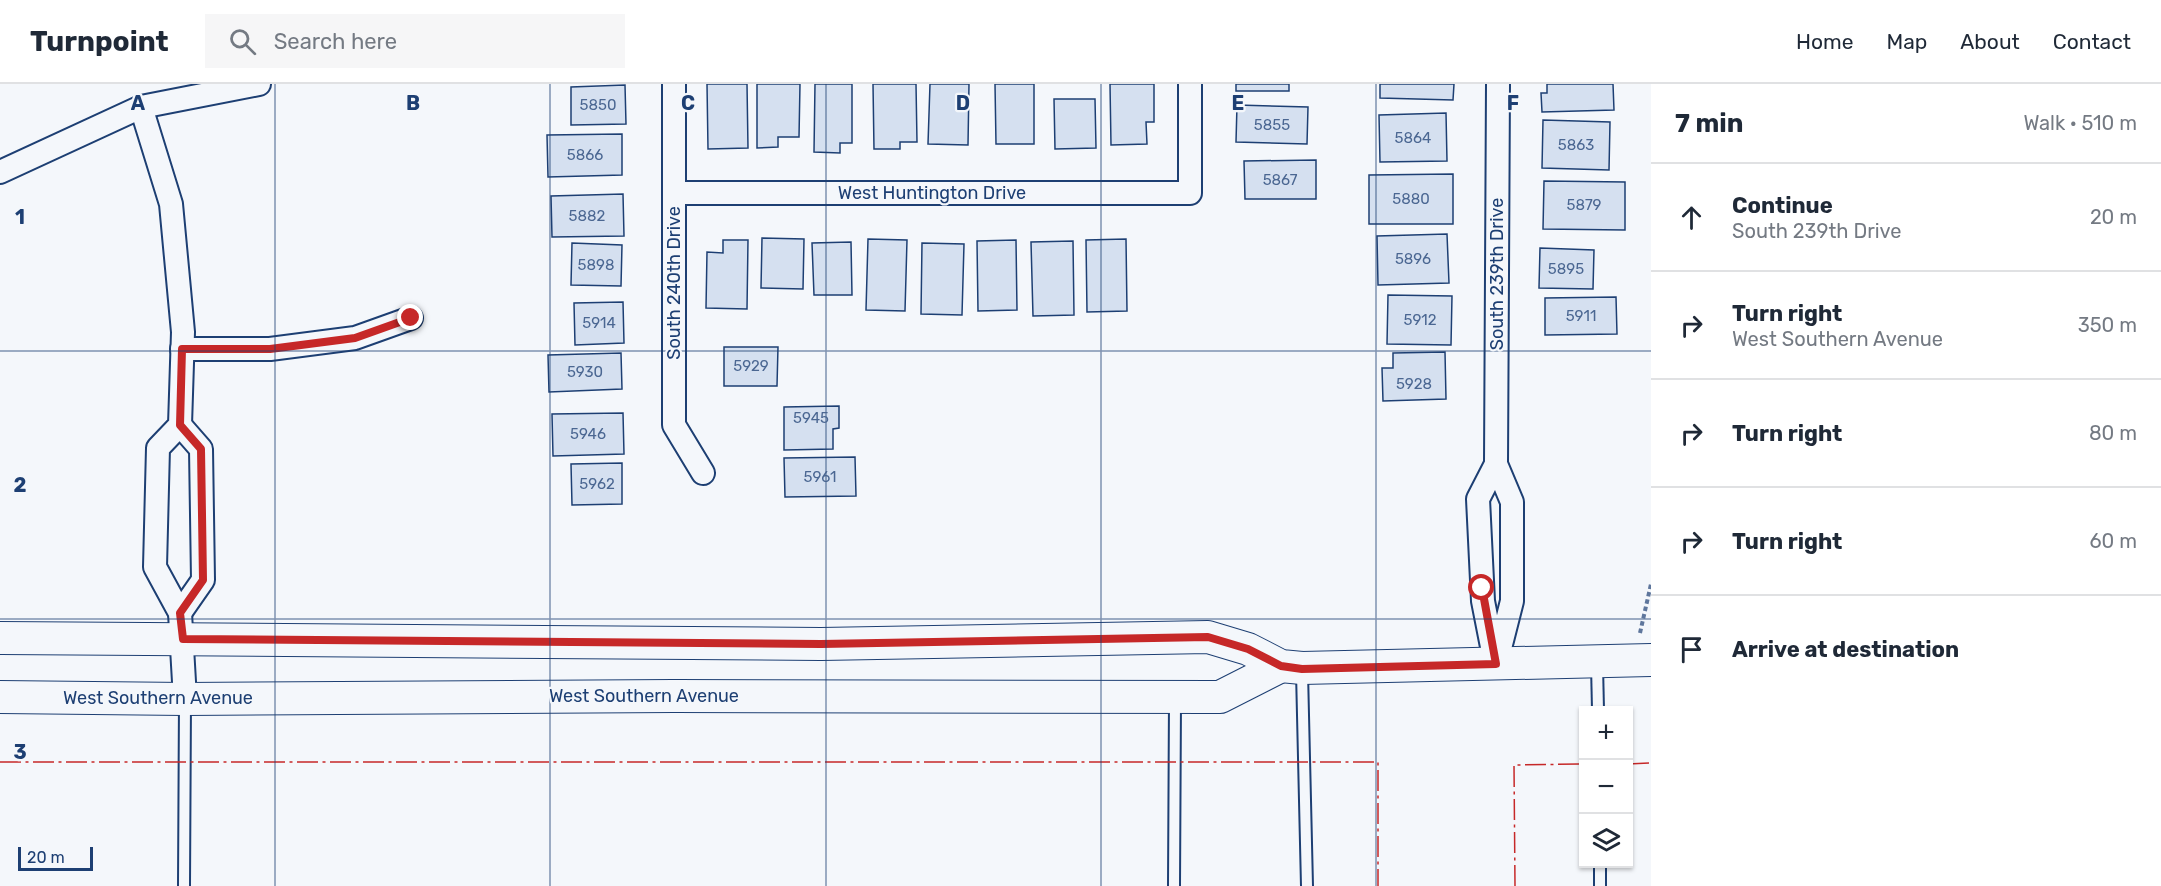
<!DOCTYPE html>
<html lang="en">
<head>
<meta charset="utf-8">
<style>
  body { margin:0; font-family:Rubik,sans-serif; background:#f6f6f7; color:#1f2937 }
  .controls { position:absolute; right:18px; bottom:18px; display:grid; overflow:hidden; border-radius:0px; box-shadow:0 2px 4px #0004 }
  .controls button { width:54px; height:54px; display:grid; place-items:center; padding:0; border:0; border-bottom:2px solid #e0e1e3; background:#fff; color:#1f2937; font:30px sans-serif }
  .scale { position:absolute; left:18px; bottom:15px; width:75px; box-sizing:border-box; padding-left:6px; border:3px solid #1d3f73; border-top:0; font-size:16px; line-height:21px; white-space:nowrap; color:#1d3f73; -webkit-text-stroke:4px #f4f7fb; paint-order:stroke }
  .stop { position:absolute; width:18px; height:18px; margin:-14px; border:4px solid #c62828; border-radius:50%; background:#fff }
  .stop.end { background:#c62828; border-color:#fff; box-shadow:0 2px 6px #0008 }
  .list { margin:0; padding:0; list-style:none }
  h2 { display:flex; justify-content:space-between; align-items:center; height:78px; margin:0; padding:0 24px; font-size:26px }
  h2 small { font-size:20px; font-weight:400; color:#747a83 }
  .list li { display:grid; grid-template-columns:39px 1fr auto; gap:18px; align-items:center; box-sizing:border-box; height:108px; padding:0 24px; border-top:2px solid #e0e1e3 }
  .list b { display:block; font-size:22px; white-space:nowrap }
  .list p { margin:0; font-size:20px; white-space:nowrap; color:#747a83 }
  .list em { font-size:20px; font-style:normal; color:#747a83 }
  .icon { flex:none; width:33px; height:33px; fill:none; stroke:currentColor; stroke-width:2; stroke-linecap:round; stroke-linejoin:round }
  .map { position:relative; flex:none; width:1651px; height:802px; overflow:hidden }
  header { display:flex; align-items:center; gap:36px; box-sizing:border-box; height:84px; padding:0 30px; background:#fff; border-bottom:2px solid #e0e1e3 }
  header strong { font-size:28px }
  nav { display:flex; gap:33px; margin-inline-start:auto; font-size:21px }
  .search { width:420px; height:54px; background:#f6f6f7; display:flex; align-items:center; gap:15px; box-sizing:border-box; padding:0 21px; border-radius:0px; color:#747a83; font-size:22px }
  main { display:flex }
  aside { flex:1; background:#fff }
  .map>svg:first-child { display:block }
  .building { fill:#d5e0f0; stroke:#1d3f73; stroke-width:1.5 }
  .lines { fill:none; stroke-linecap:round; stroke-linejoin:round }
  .lane-casing { stroke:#1d3f73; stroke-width:14 }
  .street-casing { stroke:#1d3f73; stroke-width:26 }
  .secondary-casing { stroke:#1d3f73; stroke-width:34 }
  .path { stroke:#5e769c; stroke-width:4; stroke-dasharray:4.5 3; stroke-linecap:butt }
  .lane { stroke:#f4f7fb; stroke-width:10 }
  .street { stroke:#f4f7fb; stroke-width:22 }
  .secondary { stroke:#f4f7fb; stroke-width:32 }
  .power { stroke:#c62828; stroke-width:1.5; stroke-dasharray:21 4.5 3 4.5; stroke-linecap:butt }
  .route { stroke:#c62828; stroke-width:8 }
  .grid { fill:none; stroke:#1d3f73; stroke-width:1.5; stroke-opacity:0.55 }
  .labels { text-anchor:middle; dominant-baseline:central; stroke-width:4.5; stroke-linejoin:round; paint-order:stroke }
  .number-label { font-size:15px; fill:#4b6792 }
  .street-label { font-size:18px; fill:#1d3f73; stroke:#f4f7fb }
  .grid-label { font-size:20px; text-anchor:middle; font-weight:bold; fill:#1d3f73; stroke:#f4f7fb; stroke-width:4.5; stroke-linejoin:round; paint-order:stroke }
</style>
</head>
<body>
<header>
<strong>Turnpoint</strong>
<div class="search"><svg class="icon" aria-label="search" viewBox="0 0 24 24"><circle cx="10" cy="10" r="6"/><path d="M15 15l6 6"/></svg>Search here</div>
<nav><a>Home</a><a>Map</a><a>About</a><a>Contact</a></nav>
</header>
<main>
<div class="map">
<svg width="1651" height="802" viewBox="0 0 1651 802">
  <rect width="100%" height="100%" fill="#f4f7fb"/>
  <g class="building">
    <polygon points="707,0 747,0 748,64 708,65"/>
    <polygon points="757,0 800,0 799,53 778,53 778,63 757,64"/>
    <polygon points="815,0 852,0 852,59 840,59 840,69 814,68"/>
    <polygon points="873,0 916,0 917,58 900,58 900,65 874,65"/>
    <polygon points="930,0 969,0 968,61 928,60"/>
    <polygon points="995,0 1034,0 1034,60 996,60"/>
    <polygon points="1110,0 1154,0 1154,38 1146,38 1147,60 1111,61"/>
    <rect x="1236" y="0" width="53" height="7"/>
    <polygon points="1380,0 1454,0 1453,16 1380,14"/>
    <polygon points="1547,0 1613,0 1614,26 1542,28 1541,9 1547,9"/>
    <polygon points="625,1 626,40 571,41 571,3"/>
    <polygon points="1054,15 1095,15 1096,64 1055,65"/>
    <polygon points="1237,21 1308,23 1307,60 1236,58"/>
    <polygon points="1446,29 1447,77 1380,78 1379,31"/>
    <polygon points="1543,36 1610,38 1609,86 1542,84"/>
    <polygon points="622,50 622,91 548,93 547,51"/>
    <polygon points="1316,76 1316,115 1245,115 1244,77"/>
    <polygon points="1453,90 1453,140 1369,140 1369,91"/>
    <polygon points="1544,97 1625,98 1625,146 1543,145"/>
    <polygon points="623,110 624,152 552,153 551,112"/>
    <polygon points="1447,150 1449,199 1378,201 1377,152"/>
    <polygon points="762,154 804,155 803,205 761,204"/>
    <polygon points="868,155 907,156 905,227 866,226"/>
    <polygon points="1126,155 1127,227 1087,228 1086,156"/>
    <polygon points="723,156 748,156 747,225 706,224 707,168 723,169"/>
    <polygon points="1016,156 1017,226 978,227 977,157"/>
    <polygon points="1073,157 1074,231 1033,232 1031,158"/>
    <polygon points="851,158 852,211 814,211 812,159"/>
    <polygon points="572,159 622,161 621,202 571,201"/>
    <polygon points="922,159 964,160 962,231 921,230"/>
    <polygon points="1540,164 1594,166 1593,205 1539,204"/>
    <polygon points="1388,211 1452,212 1451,261 1387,260"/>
    <polygon points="1616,213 1617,250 1545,251 1545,214"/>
    <polygon points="623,218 624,259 575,261 574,219"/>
    <polygon points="724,263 778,263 777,302 724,302"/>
    <polygon points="1445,268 1446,315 1383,317 1382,284 1393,284 1393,269"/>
    <polygon points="621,269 622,305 549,308 548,271"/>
    <polygon points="839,322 839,344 833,345 833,365 784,366 784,323"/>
    <polygon points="623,329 624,370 553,372 552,330"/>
    <polygon points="855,373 856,412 785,413 784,374"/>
    <polygon points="622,379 622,420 572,421 571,380"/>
  </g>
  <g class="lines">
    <defs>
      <g id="lane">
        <polyline points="1597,581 1598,626"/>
        <polyline points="1302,588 1307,802"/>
        <polyline points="1600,780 1600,802"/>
        <polyline points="184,802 185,616"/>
        <polyline points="1174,802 1175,616"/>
      </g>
      <g id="street">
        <polyline points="674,0 674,341 703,389"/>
        <polyline points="141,23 171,120 183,248 180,341 158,364 155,483 180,529 185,615"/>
        <polyline points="0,88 141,23 259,0"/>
        <polyline points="674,109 1190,109 1190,0"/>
        <polyline points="182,265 270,265 355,254 411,234"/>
        <polyline points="180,341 201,365 203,496 180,529"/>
        <polyline points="1494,573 1483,517 1478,415 1496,380"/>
        <polyline points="1496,580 1512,517 1512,418 1496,380 1498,0"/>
      </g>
      <g id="secondary">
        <polyline points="0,554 821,560 1208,553 1248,565 1281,582 1302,584 1651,576"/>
        <polyline points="0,613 185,615 674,612 1220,613 1281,582"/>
      </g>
    </defs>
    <use href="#lane" class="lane-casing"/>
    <use href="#street" class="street-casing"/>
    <use href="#secondary" class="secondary-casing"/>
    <polyline class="path" points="1640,549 1651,500"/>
    <use href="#lane" class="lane"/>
    <use href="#street" class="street"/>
    <use href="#secondary" class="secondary"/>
    <g class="power">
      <polyline points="0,678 1378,678 1378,802"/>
      <polyline points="1628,680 1651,679"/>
      <polyline points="1515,802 1514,681 1584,680"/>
    </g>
  </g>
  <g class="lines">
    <polyline class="route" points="411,234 355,254 270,265 182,265 180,341 201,365 203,496 180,529 183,555 821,560 1208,553 1248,565 1281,582 1302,585 1496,580 1482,504"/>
  </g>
  <path class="grid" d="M275,0V802M550,0V802M826,0V802M1101,0V802M1376,0V802M0,267H1651M0,535H1651"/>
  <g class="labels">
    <g class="number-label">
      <text x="598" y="21">5850</text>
      <text x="1272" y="41">5855</text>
      <text x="1413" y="54">5864</text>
      <text x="1576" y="61">5863</text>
      <text x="585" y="71">5866</text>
      <text x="1280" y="96">5867</text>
      <text x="1411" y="115">5880</text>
      <text x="1584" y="121">5879</text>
      <text x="587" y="132">5882</text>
      <text x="1413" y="175">5896</text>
      <text x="596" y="181">5898</text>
      <text x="1566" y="185">5895</text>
      <text x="1581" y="232">5911</text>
      <text x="1420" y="236">5912</text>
      <text x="599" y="239">5914</text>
      <text x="751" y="282">5929</text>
      <text x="585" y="288">5930</text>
      <text x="1414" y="300">5928</text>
      <text x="811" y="334">5945</text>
      <text x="588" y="350">5946</text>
      <text x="820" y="393">5961</text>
      <text x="597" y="400">5962</text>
    </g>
    <g class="street-label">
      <text x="932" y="109">West Huntington Drive</text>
      <text transform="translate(1497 190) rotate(-90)">South 239th Drive</text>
      <text transform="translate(674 199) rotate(-90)">South 240th Drive</text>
      <text x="644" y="612">West Southern Avenue</text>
      <text x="158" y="614">West Southern Avenue</text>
    </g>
  </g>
  <g class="grid-label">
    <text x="138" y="26">A</text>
    <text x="413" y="26">B</text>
    <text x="688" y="26">C</text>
    <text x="963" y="26">D</text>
    <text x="1238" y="26">E</text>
    <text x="1513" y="26">F</text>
    <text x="20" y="140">1</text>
    <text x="20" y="408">2</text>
    <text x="20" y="675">3</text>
  </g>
</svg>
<div class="controls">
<button>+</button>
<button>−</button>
<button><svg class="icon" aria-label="layers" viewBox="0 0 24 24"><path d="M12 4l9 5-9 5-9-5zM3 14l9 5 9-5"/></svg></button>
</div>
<div class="scale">20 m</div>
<div class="stop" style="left:1482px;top:504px"></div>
<div class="stop end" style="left:411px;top:234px"></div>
</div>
<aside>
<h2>7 min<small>Walk · 510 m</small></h2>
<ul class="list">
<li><svg class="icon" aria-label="ahead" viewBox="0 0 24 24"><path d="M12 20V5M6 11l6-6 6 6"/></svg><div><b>Continue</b><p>South 239th Drive</p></div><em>20 m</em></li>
<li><svg class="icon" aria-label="right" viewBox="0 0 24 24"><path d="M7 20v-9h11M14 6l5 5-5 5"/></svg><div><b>Turn right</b><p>West Southern Avenue</p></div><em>350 m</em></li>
<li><svg class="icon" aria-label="right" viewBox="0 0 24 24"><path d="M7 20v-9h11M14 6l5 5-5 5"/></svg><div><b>Turn right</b></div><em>80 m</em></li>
<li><svg class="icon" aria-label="right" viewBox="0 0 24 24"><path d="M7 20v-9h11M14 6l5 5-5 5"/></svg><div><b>Turn right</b></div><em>60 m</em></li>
<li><svg class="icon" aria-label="arrive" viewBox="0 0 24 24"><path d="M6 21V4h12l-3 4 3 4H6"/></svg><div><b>Arrive at destination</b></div></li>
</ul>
</aside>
</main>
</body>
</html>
